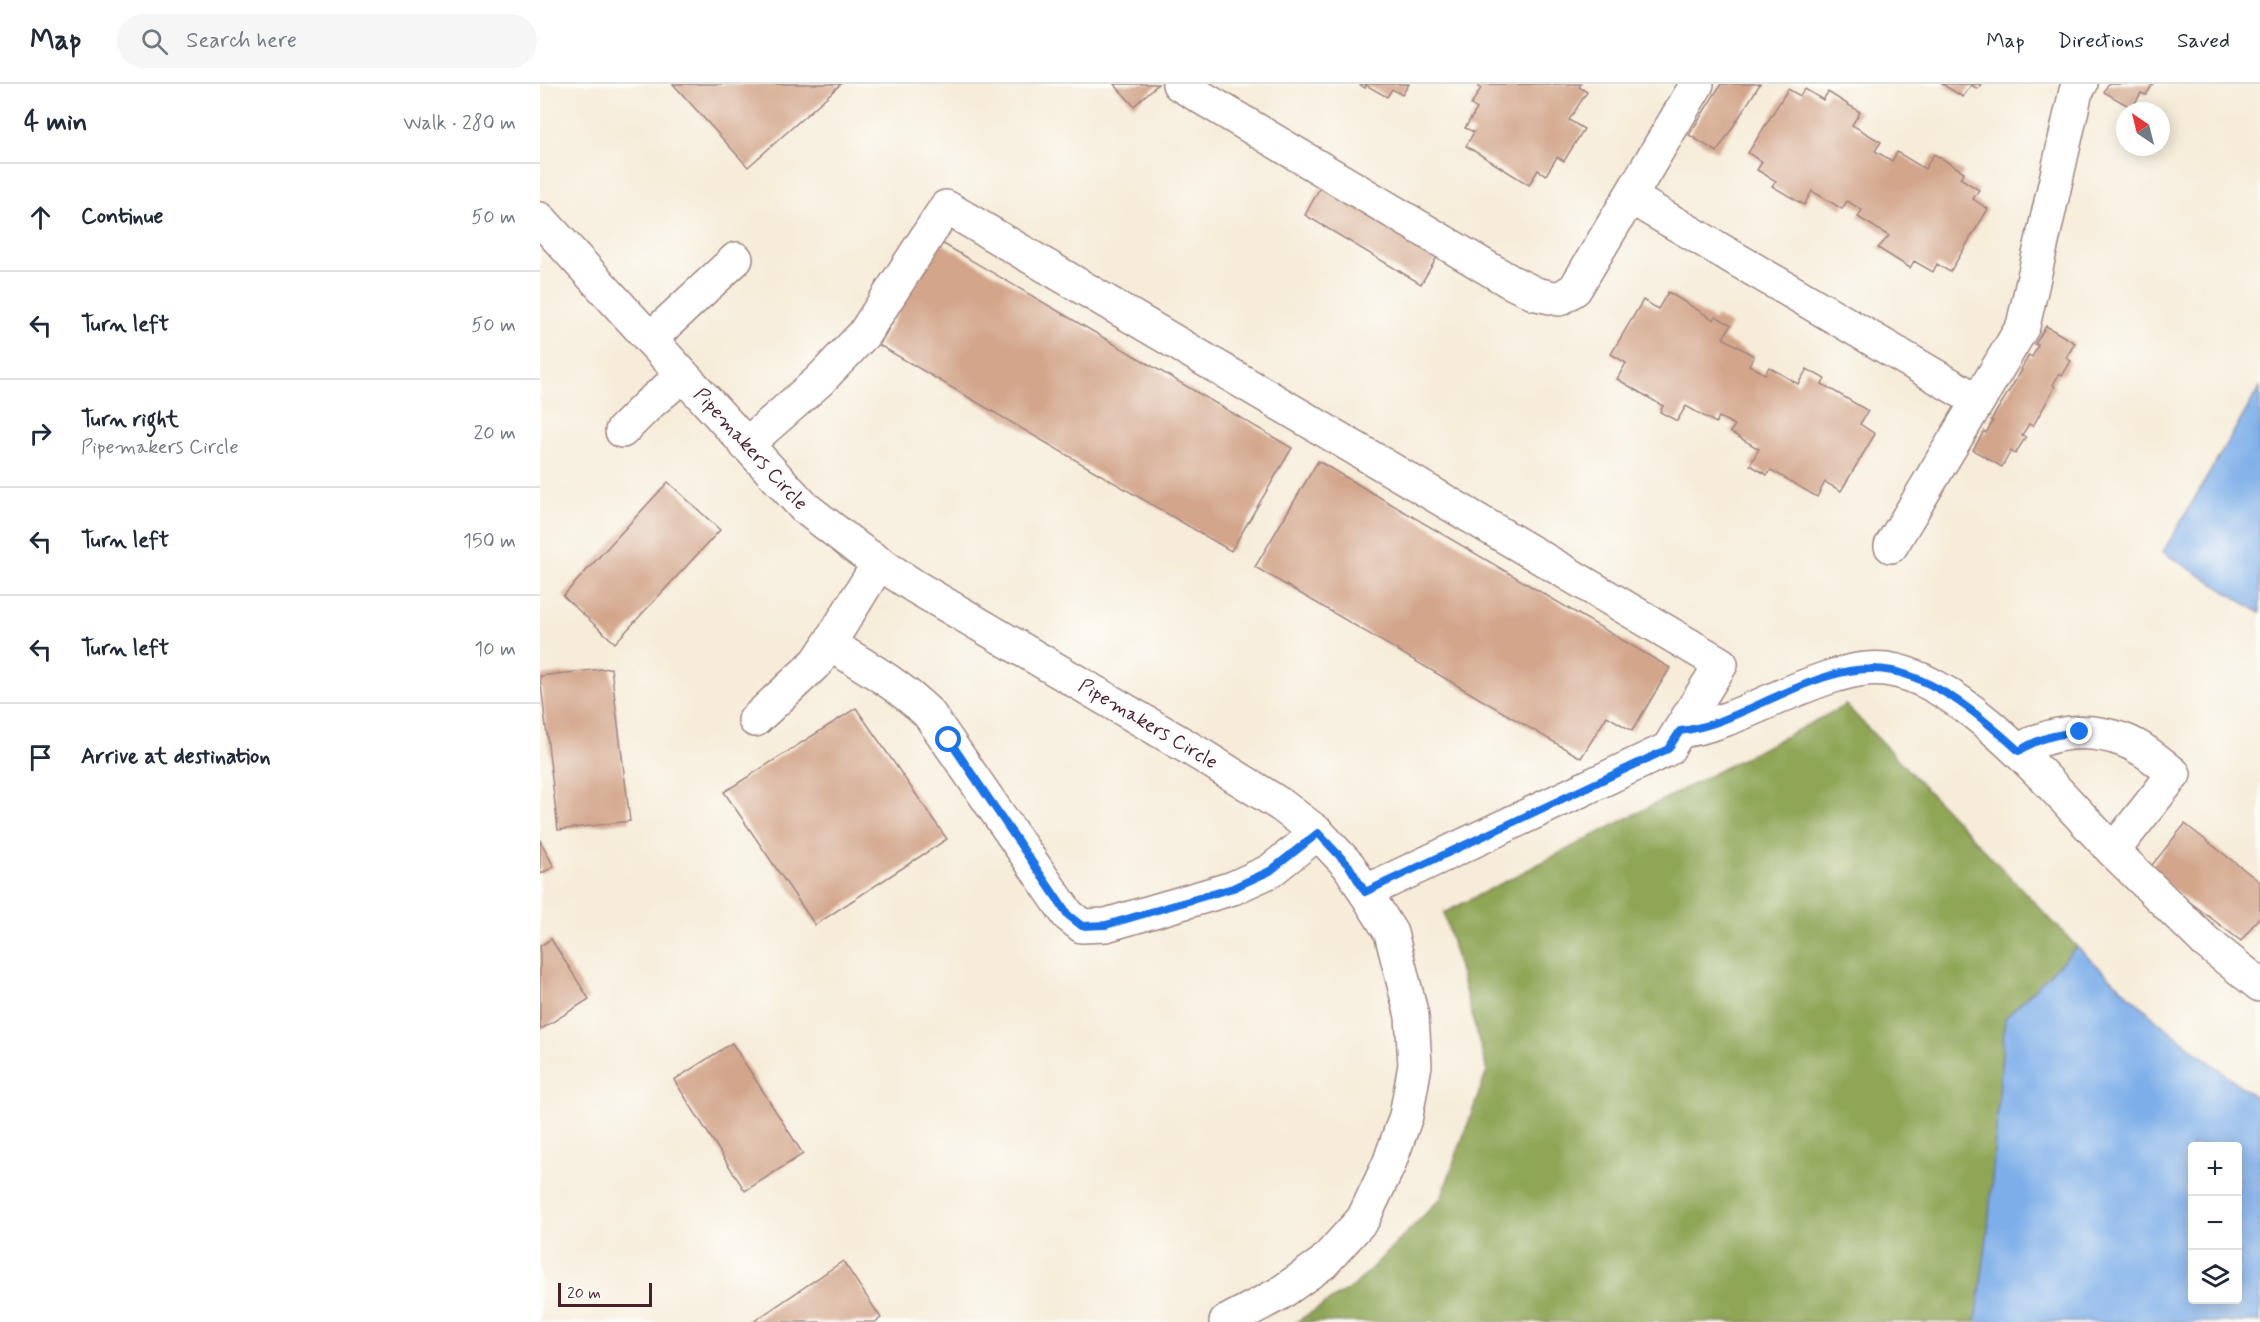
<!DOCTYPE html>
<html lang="en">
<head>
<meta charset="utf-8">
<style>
  body { margin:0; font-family:Mynerve,sans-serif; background:#f6f6f7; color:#1f2937 }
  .controls { position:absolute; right:18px; bottom:18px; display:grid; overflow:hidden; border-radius:6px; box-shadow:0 3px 15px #0003 }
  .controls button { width:54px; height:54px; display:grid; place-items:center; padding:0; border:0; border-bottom:2px solid #e0e1e3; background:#fff; color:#1f2937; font:30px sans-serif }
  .compass { position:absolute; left:1576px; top:18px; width:54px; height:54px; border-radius:50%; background:#fff; box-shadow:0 3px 15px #0003; rotate:325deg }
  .scale { position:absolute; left:18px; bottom:15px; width:94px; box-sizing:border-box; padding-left:6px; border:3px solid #4a1f2b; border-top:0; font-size:16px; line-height:21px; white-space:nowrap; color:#4a1f2b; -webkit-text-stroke:4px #fdfcf7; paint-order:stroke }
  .stop { position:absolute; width:18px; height:18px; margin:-14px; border:4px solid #1a73e8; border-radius:50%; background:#fff }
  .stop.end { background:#1a73e8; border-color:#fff; box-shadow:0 2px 6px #0008 }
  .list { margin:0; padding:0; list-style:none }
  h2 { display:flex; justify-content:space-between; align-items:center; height:78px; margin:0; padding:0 24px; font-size:26px }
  h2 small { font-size:20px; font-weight:400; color:#747a83 }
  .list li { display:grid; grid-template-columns:39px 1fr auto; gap:18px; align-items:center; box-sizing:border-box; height:108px; padding:0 24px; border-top:2px solid #e0e1e3 }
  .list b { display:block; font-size:22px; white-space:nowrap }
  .list p { margin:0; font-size:20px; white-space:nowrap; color:#747a83 }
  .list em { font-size:20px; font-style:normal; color:#747a83 }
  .icon { flex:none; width:33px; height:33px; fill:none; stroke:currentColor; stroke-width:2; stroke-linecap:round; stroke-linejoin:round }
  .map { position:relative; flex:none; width:1720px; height:1238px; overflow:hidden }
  header { display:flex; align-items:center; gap:36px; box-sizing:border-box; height:84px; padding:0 30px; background:#fff; border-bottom:2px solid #e0e1e3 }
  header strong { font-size:28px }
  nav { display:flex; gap:33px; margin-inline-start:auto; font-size:21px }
  .search { width:420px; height:54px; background:#f6f6f7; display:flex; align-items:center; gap:15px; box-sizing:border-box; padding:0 21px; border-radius:33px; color:#747a83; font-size:22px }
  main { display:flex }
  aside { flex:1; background:#fff }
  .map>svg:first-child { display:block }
  .forest { fill:#8ea657; stroke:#6c6241; stroke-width:1.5 }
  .water { fill:#7daee9; stroke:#64668a; stroke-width:1.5; fill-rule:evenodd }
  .building { fill:#d3a68b }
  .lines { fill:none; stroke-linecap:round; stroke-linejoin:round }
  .minor-casing { stroke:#a08682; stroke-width:36 }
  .minor { stroke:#fff; stroke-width:33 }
  .route { stroke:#1a73e8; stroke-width:8 }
  .labels { text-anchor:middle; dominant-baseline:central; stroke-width:4.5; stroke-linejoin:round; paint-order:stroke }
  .street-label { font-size:20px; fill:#4a1f2b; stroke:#fdfcf7 }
</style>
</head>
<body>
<header>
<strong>Map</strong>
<div class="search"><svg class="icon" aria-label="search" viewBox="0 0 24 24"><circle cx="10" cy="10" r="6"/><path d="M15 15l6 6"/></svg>Search here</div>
<nav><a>Map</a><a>Directions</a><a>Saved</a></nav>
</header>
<main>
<aside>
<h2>4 min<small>Walk · 280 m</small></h2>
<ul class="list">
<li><svg class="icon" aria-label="ahead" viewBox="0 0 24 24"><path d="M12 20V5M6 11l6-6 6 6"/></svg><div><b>Continue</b></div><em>50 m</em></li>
<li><svg class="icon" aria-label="left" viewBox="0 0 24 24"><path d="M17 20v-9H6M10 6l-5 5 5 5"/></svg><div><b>Turn left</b></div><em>50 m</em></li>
<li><svg class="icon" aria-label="right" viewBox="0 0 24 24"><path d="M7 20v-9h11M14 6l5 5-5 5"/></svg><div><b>Turn right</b><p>Pipemakers Circle</p></div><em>20 m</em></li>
<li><svg class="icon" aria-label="left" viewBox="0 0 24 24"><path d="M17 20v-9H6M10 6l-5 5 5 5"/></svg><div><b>Turn left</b></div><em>150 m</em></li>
<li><svg class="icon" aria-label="left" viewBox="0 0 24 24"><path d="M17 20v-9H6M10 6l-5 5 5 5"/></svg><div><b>Turn left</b></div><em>10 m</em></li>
<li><svg class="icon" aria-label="arrive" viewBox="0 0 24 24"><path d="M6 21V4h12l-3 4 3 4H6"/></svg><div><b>Arrive at destination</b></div></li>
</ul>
</aside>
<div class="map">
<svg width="1720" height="1238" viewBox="0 0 1720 1238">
  <rect width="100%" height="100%" fill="#fdfcf7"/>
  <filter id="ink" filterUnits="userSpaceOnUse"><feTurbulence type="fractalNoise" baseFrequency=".0167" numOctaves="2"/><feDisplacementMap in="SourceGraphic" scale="12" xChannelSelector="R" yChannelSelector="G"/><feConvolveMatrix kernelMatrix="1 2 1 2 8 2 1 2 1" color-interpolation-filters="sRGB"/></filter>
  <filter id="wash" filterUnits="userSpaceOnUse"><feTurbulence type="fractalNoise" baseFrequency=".008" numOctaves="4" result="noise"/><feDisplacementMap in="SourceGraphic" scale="24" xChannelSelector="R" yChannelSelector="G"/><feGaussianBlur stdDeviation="1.35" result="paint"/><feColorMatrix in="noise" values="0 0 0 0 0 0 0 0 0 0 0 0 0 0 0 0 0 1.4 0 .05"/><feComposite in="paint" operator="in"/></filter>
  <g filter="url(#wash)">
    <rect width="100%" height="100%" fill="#f6ecd9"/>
    <polygon class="forest" points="1306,621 1537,863 1465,935 1448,1146 1436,1238 756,1238 814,1202 901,1114 947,987 904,829"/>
    <g class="water">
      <polygon points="1720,303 1720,529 1623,468"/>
      <path d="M1537,863L1621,940L1720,1017V1238H1436L1448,1146L1465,934ZM1652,1062H1698V1216H1652Z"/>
    </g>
    <g id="blocks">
      <g class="building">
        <polygon points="133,0 301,0 208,83"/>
        <polygon points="574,0 618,0 594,22"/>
        <polygon points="819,0 869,0 862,11 852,5 847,13 826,1 825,4"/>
        <polygon points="940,0 1041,0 1039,3 1047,8 1029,36 1044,45 1024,77 1017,73 1006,91 998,86 989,101 926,62 934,48 925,44 937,25 931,21 941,4 938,3"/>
        <polygon points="1181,0 1220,0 1177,68 1149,51"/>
        <polygon points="1402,0 1441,0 1438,5 1431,1 1423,13"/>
        <polygon points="1568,0 1613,0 1606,11 1601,9 1592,24 1564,8"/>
        <polygon points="1248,5 1260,12 1265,5 1283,16 1288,8 1320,28 1312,41 1341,58 1335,67 1352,77 1357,68 1385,85 1394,70 1424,88 1420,94 1439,106 1433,115 1448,125 1410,188 1397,180 1393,188 1374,177 1370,184 1338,164 1349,152 1318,133 1322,126 1307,117 1302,125 1272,107 1264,121 1232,102 1236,97 1217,86 1222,78 1208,69"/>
        <polygon points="782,100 899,170 881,200 765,131"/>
        <polygon points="400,158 752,364 691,467 339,261"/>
        <polygon points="1128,208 1174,236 1176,232 1191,241 1183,254 1214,272 1209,281 1225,290 1229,283 1258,300 1267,285 1285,295 1282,300 1328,327 1320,340 1335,350 1301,407 1285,398 1277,413 1231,386 1227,391 1210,381 1219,365 1190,348 1195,341 1179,333 1176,339 1146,322 1137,337 1120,328 1123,322 1077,295 1086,279 1071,270 1103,216 1118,225"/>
        <polygon points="1506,242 1535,259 1526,274 1531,277 1522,292 1519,290 1513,301 1515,303 1493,342 1489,340 1482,351 1486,353 1475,370 1471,367 1462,383 1433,366 1444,347 1446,349 1453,337 1451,336 1482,286 1481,285 1489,271 1492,273 1498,261 1495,260"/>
        <polygon points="778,377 1130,584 1092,647 1067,632 1041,674 715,483"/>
        <polygon points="128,398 180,446 75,559 23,512"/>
        <polygon points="71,584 90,737 18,746 0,592"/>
        <polygon points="316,624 407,755 275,841 184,708"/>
        <polygon points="1645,740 1720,798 1720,832 1701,857 1608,786"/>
        <polygon points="0,756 14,783 0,790"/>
        <polygon points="11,855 49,915 0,946 0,862"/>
        <polygon points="192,959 263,1070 205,1107 134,996"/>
        <polygon points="303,1177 341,1234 335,1238 213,1238"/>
      </g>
    </g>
  </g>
  <g filter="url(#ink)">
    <use href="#blocks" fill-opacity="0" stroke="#a08682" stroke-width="1.5"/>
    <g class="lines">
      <defs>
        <g id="minor">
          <polyline points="639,0 971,198 996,210 1019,215 1035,205 1157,0"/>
          <polyline points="1090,113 1438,317 1351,462"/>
          <path id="s1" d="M0,135L264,423L321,467L374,502L661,671L741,721L778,749L809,782L851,849L872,932L875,981L866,1032L849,1080L823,1135L783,1179L739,1210L686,1238"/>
          <polyline points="110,255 196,175"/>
          <polyline points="1438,317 1483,242 1536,7 1541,0"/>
          <polyline points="82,347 109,320 142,292"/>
          <polyline points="206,361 279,297 324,250 406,123 1181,580 1128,665 825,808"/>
          <path d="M339,479L289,560C324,581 359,601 389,630L528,831L542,842L566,841L693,804L730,787L778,749"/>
          <polyline points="215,636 277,578 289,560"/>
          <path d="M1140,647C1194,640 1243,606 1297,591C1313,586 1329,583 1346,585C1425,595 1519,711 1573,767L1634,690C1618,677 1602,663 1583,656C1548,643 1510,647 1479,667"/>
          <polyline points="1573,767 1666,858 1720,901"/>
        </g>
      </defs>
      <use href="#minor" class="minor-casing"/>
      <use href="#minor" class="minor"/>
    </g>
  </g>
  <g class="lines" filter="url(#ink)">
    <path class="route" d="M409,656L528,831L542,842L566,841L693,804L730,787L778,749L809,782L825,808L1128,665L1140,647C1178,642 1207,625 1242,610C1269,598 1301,585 1330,585C1384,583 1441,632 1479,667C1498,654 1517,650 1540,648"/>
  </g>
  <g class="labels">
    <g class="street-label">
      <text stroke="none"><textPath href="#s1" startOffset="312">Pipemakers Circle</textPath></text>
      <text stroke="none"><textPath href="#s1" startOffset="798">Pipemakers Circle</textPath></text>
    </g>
  </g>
</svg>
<div class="controls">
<button>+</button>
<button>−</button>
<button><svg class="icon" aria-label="layers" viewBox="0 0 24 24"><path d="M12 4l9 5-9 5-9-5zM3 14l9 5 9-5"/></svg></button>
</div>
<svg class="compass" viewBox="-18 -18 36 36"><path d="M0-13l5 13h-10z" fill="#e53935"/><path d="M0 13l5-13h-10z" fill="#747a83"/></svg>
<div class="scale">20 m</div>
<div class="stop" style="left:409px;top:656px"></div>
<div class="stop end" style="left:1540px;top:648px"></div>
</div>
</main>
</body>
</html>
